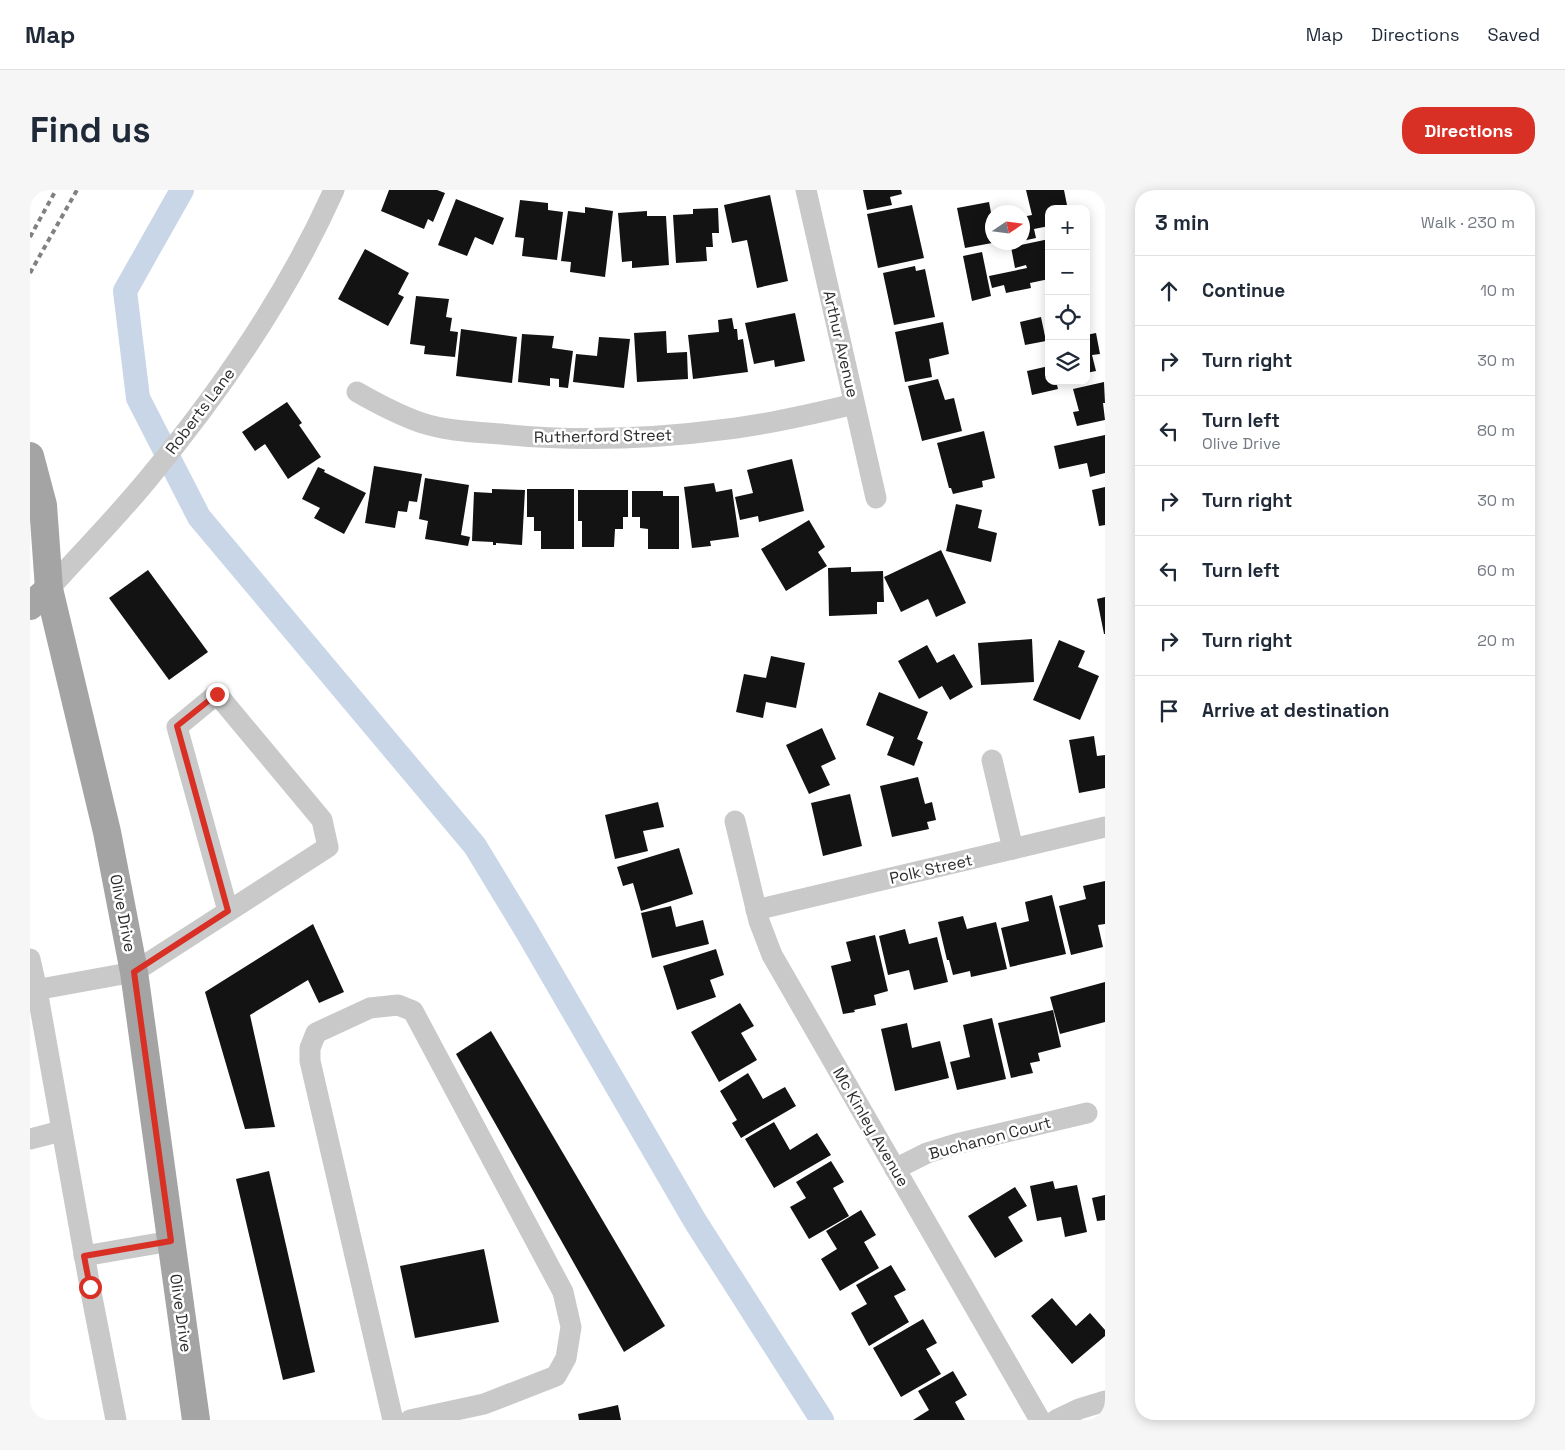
<!DOCTYPE html>
<html lang="en">
<head>
<meta charset="utf-8">
<style>
  body { margin:0; font-family:"Space Grotesk",sans-serif; background:#f6f6f7; color:#1f2937 }
  .controls { position:absolute; right:15px; top:15px; display:grid; overflow:hidden; border-radius:10px; box-shadow:0 2px 12px #0003 }
  .controls button { width:45px; height:45px; display:grid; place-items:center; padding:0; border:0; border-bottom:1px solid #e0e1e3; background:#fff; color:#1f2937; font:25px sans-serif }
  .compass { position:absolute; left:955px; top:15px; width:45px; height:45px; border-radius:50%; background:#fff; box-shadow:0 2px 12px #0003; rotate:77deg }
  .stop { position:absolute; width:15px; height:15px; margin:-11px; border:4px solid #d93025; border-radius:50%; background:#fff }
  .stop.end { background:#d93025; border-color:#fff; box-shadow:0 1px 5px #0008 }
  .list { margin:0; padding:0; list-style:none }
  h2 { display:flex; justify-content:space-between; align-items:center; height:65px; margin:0; padding:0 20px; font-size:21px }
  h2 small { font-size:16px; font-weight:400; color:#747a83 }
  .list li { display:grid; grid-template-columns:32px 1fr auto; gap:15px; align-items:center; box-sizing:border-box; height:70px; padding:0 20px; border-top:1px solid #e0e1e3 }
  .list b { display:block; font-size:19px; white-space:nowrap }
  .list p { margin:0; font-size:16px; white-space:nowrap; color:#747a83 }
  .list em { font-size:16px; font-style:normal; color:#747a83 }
  .icon { flex:none; width:28px; height:28px; fill:none; stroke:currentColor; stroke-width:2; stroke-linecap:round; stroke-linejoin:round }
  .map { position:relative; flex:none; width:1075px; height:1230px; overflow:hidden; border-radius:20px }
  header { display:flex; align-items:center; gap:30px; box-sizing:border-box; height:70px; padding:0 25px; background:#fff; border-bottom:1px solid #e0e1e3 }
  header strong { font-size:24px }
  nav { display:flex; gap:28px; margin-inline-start:auto; font-size:18px }
  .intro { display:flex; align-items:center; justify-content:space-between; box-sizing:border-box; height:120px; padding:0 30px }
  h1 { margin:0; font-size:35px }
  .button { padding:12px 22px; border-radius:20px; background:#d93025; color:#fff; font-size:18px; font-weight:700 }
  main { display:flex; gap:30px; padding:0 30px }
  aside { flex:1; background:#fff; border-radius:20px; box-shadow:0 2px 12px #0003 }
  .map>svg:first-child { display:block }
  .lines { fill:none; stroke-linecap:round; stroke-linejoin:round }
  .canal { stroke:#c8d6e8; stroke-width:24 }
  .building { fill:#131313 }
  .minor { stroke:#c9c9c9; stroke-width:21 }
  .major { stroke:#a4a4a4; stroke-width:28 }
  .rail { stroke:#818181; stroke-width:4; stroke-dasharray:5 4; stroke-linecap:butt }
  .route { stroke:#d93025; stroke-width:6 }
  .labels { text-anchor:middle; dominant-baseline:central; stroke-width:5; stroke-linejoin:round; paint-order:stroke }
  .street-label { font-size:16px; fill:#2c2c2c; stroke:#fff }
</style>
</head>
<body>
<header>
<strong>Map</strong>
<nav><a>Map</a><a>Directions</a><a>Saved</a></nav>
</header>
<div class="intro"><h1>Find us</h1><a class="button">Directions</a></div>
<main>
<div class="map">
<svg width="1075" height="1230" viewBox="0 0 1075 1230">
  <rect width="100%" height="100%" fill="#fff"/>
  <g class="lines">
    <polyline class="canal" points="152,0 95,101 108,208 169,327 445,656 496,740 665,1031 792,1230"/>
  </g>
  <g class="building">
    <polygon points="359,0 407,0 415,3 403,32 398,29 394,39 351,21"/>
    <polygon points="833,0 871,0 872,4 860,7 862,15 837,20"/>
    <polygon points="996,0 1034,0 1037,15 1030,17 1030,19 1019,19 1019,36 1004,39 1006,48 992,51 992,27 1002,25"/>
    <polygon points="740,5 758,91 727,98 717,50 702,53 694,15"/>
    <polygon points="426,9 474,28 463,55 445,47 437,66 408,55"/>
    <polygon points="490,10 518,13 518,20 533,22 527,70 492,66 494,48 485,47"/>
    <polygon points="959,12 962,28 962,53 935,58 927,18"/>
    <polygon points="882,15 894,68 848,78 837,24"/>
    <polygon points="555,17 583,21 575,87 540,82 541,72 531,71 538,21 555,23"/>
    <polygon points="688,18 689,43 682,43 683,57 676,57 677,71 646,73 643,25 663,24 663,19"/>
    <polygon points="617,21 617,26 636,26 639,75 602,78 602,71 592,72 588,23"/>
    <polygon points="1019,49 1019,89 1000,93 1001,98 976,103 974,95 962,98 959,86 997,78 996,75 985,78 981,57"/>
    <polygon points="335,59 379,83 368,104 374,107 358,136 308,109"/>
    <polygon points="952,62 961,106 942,111 933,66"/>
    <polygon points="885,76 886,81 895,79 905,127 864,135 853,83"/>
    <polygon points="386,106 419,109 416,127 422,128 420,141 428,142 425,167 394,164 395,156 380,154"/>
    <polygon points="765,123 775,171 745,177 744,170 724,174 715,133"/>
    <polygon points="1011,127 1016,151 995,155 990,132"/>
    <polygon points="702,128 704,139 707,139 708,150 713,149 718,182 663,189 658,145 689,142 688,130"/>
    <polygon points="913,132 919,164 899,169 902,187 875,192 865,142"/>
    <polygon points="431,139 487,147 482,193 426,186"/>
    <polygon points="636,141 637,163 657,162 658,189 607,192 604,143"/>
    <polygon points="1066,143 1070,164 1062,165 1066,181 1056,183 1056,145"/>
    <polygon points="492,144 524,146 522,158 543,161 538,198 529,197 529,189 520,188 520,196 488,192"/>
    <polygon points="569,147 600,149 594,198 543,192 546,164 567,166"/>
    <polygon points="1019,176 1019,191 1026,191 1028,199 1002,205 997,181"/>
    <polygon points="908,189 915,210 924,208 932,241 892,251 878,196"/>
    <polygon points="1074,192 1075,213 1073,213 1075,230 1047,236 1043,222 1049,221 1043,199"/>
    <polygon points="257,212 272,233 269,235 291,267 258,289 235,254 225,261 212,242"/>
    <polygon points="954,241 965,288 952,291 953,297 923,304 921,298 919,298 907,253"/>
    <polygon points="1075,245 1075,283 1060,287 1057,273 1029,279 1024,256"/>
    <polygon points="762,269 774,321 729,332 728,326 710,330 705,307 723,303 717,280"/>
    <polygon points="344,276 392,284 387,312 379,311 377,322 368,321 365,338 335,333"/>
    <polygon points="288,277 295,280 294,282 336,303 314,344 284,328 290,318 272,309"/>
    <polygon points="395,288 439,295 431,345 440,347 438,356 395,349 398,331 389,329"/>
    <polygon points="684,293 686,302 702,299 709,347 680,351 681,356 662,358 654,297"/>
    <polygon points="1075,297 1075,335 1069,336 1062,300"/>
    <polygon points="462,299 495,300 492,355 466,353 466,355 463,355 463,352 442,351 444,302 462,303"/>
    <polygon points="497,299 544,299 544,359 511,359 511,341 504,341 504,327 497,327"/>
    <polygon points="548,300 598,300 598,327 593,327 593,339 585,339 584,357 552,357 552,331 548,331"/>
    <polygon points="602,301 633,301 633,306 649,306 649,359 618,359 618,339 610,338 610,327 602,327"/>
    <polygon points="926,314 952,320 948,338 967,343 961,372 916,361"/>
    <polygon points="779,330 795,357 788,362 797,376 756,401 731,359"/>
    <polygon points="911,360 936,413 906,427 898,409 871,422 854,387"/>
    <polygon points="821,377 821,382 853,381 854,412 847,412 847,424 799,426 798,378"/>
    <polygon points="118,380 178,462 139,490 79,408"/>
    <polygon points="1075,407 1075,444 1074,444 1067,409"/>
    <polygon points="1002,449 1004,492 951,495 948,453"/>
    <polygon points="1029,450 1055,461 1048,477 1069,486 1050,530 1003,510"/>
    <polygon points="897,455 907,473 924,464 943,497 920,510 912,496 889,509 868,471"/>
    <polygon points="741,466 775,473 766,518 736,512 733,528 706,522 714,484 736,488"/>
    <polygon points="849,502 898,522 887,549 893,552 884,576 857,565 864,547 836,535"/>
    <polygon points="792,538 806,569 791,576 800,595 779,604 756,555"/>
    <polygon points="1064,546 1067,566 1075,565 1075,598 1049,603 1039,550"/>
    <polygon points="888,587 895,614 902,612 906,630 897,632 899,639 862,647 850,596"/>
    <polygon points="820,604 832,656 793,666 781,613"/>
    <polygon points="628,612 634,637 613,641 618,661 585,669 575,625"/>
    <polygon points="649,658 663,704 611,721 603,693 593,696 587,677"/>
    <polygon points="1075,691 1075,734 1068,735 1073,757 1041,765 1029,716 1056,709 1053,696"/>
    <polygon points="1022,705 1036,764 980,777 971,738 999,731 995,712"/>
    <polygon points="641,716 646,737 673,730 679,754 622,768 611,723"/>
    <polygon points="933,726 937,739 966,732 977,779 941,787 940,781 923,785 919,770 917,770 908,732"/>
    <polygon points="283,734 314,802 289,813 278,790 220,825 245,937 215,939 175,802"/>
    <polygon points="875,739 879,754 907,747 918,792 884,800 879,780 858,785 849,746"/>
    <polygon points="845,745 858,801 844,805 846,815 824,820 825,822 813,824 801,776 821,771 816,752"/>
    <polygon points="686,759 694,785 680,790 686,807 647,820 633,776"/>
    <polygon points="1075,792 1075,832 1030,844 1020,807"/>
    <polygon points="710,813 724,836 711,843 727,870 689,892 661,842"/>
    <polygon points="1023,820 1031,857 1008,863 1010,871 1000,873 1003,883 981,888 968,833"/>
    <polygon points="962,828 976,889 927,900 920,872 940,867 933,835"/>
    <polygon points="877,833 882,858 910,851 919,888 865,901 851,839"/>
    <polygon points="461,841 635,1136 594,1162 426,864"/>
    <polygon points="718,883 733,909 755,897 766,916 711,948 702,933 707,930 690,901"/>
    <polygon points="744,932 760,960 787,943 801,965 744,998 715,949"/>
    <polygon points="801,971 814,992 803,998 819,1026 779,1049 760,1017 776,1008 766,992"/>
    <polygon points="239,981 285,1182 253,1190 206,989"/>
    <polygon points="1023,991 1025,999 1047,995 1057,1042 1035,1047 1031,1027 1007,1031 1000,996"/>
    <polygon points="985,997 997,1016 978,1027 993,1051 965,1068 938,1026"/>
    <polygon points="1075,1005 1075,1030 1067,1031 1062,1008"/>
    <polygon points="831,1020 846,1045 834,1052 849,1078 810,1101 791,1069 807,1059 796,1041"/>
    <polygon points="454,1059 469,1132 385,1148 370,1076"/>
    <polygon points="861,1075 876,1100 864,1106 879,1132 839,1156 821,1123 837,1114 826,1095"/>
    <polygon points="1022,1108 1046,1136 1060,1123 1075,1140 1075,1146 1042,1174 1001,1126"/>
    <polygon points="893,1129 907,1153 896,1159 911,1184 871,1207 843,1158"/>
    <polygon points="923,1181 937,1205 925,1212 935,1230 883,1230 899,1220 888,1201"/>
    <polygon points="588,1215 591,1230 549,1230 548,1224"/>
  </g>
  <g class="lines">
    <g class="minor">
      <polyline points="776,0 846,308"/>
      <path d="M327,202C348,214 367,224 389,232C415,241 444,242 471,244C547,252 623,249 698,239C740,234 783,224 824,214"/>
      <path d="M19,399C52,362 87,327 118,289C191,201 257,105 304,0"/>
      <polyline points="962,570 983,659"/>
      <polyline points="705,631 729,731 742,765 1010,1230"/>
      <polyline points="726,720 1075,637"/>
      <polyline points="0,769 7,800 60,1097 86,1230"/>
      <polyline points="0,801 104,782 298,657 292,630 187,504 147,537 198,721"/>
      <polyline points="0,949 31,941"/>
      <polyline points="865,979 897,963 926,954 1057,923"/>
      <polyline points="54,1066 141,1051"/>
      <polyline points="363,1230 280,871 280,858 286,843 340,818 368,815 383,821 533,1102 541,1137 536,1168 526,1186 454,1214 380,1230"/>
      <polyline points="1026,1230 1049,1219 1075,1211"/>
    </g>
    <g class="major">
      <polyline points="0,266 13,315 19,399 77,642 104,782 166,1230"/>
      <polyline points="0,416 19,399"/>
    </g>
    <g class="rail">
      <polyline points="0,47 26,0"/>
      <polyline points="0,83 47,0"/>
    </g>
  </g>
  <g class="lines">
    <polyline class="route" points="60,1097 54,1066 141,1051 104,782 198,721 147,536 187,504"/>
  </g>
  <g class="labels">
    <g class="street-label">
      <text transform="translate(811 154) rotate(77)">Arthur Avenue</text>
      <text transform="translate(170 221) rotate(-53)">Roberts Lane</text>
      <text transform="translate(573 246) rotate(-1)">Rutherford Street</text>
      <text transform="translate(901 679) rotate(-13)">Polk Street</text>
      <text transform="translate(93 723) rotate(79)">Olive Drive</text>
      <text transform="translate(841 937) rotate(60)">Mc Kinley Avenue</text>
      <text transform="translate(960 948) rotate(-15)">Buchanon Court</text>
      <text transform="translate(151 1123) rotate(82)">Olive Drive</text>
    </g>
  </g>
</svg>
<div class="controls">
<button>+</button>
<button>−</button>
<button><svg class="icon" aria-label="locate" viewBox="0 0 24 24"><circle cx="12" cy="12" r="6"/><path d="M12 2v4M12 18v4M2 12h4M18 12h4"/></svg></button>
<button><svg class="icon" aria-label="layers" viewBox="0 0 24 24"><path d="M12 4l9 5-9 5-9-5zM3 14l9 5 9-5"/></svg></button>
</div>
<svg class="compass" viewBox="-18 -18 36 36"><path d="M0-13l5 13h-10z" fill="#e53935"/><path d="M0 13l5-13h-10z" fill="#747a83"/></svg>
<div class="stop" style="left:60px;top:1097px"></div>
<div class="stop end" style="left:187px;top:504px"></div>
</div>
<aside>
<h2>3 min<small>Walk · 230 m</small></h2>
<ul class="list">
<li><svg class="icon" aria-label="ahead" viewBox="0 0 24 24"><path d="M12 20V5M6 11l6-6 6 6"/></svg><div><b>Continue</b></div><em>10 m</em></li>
<li><svg class="icon" aria-label="right" viewBox="0 0 24 24"><path d="M7 20v-9h11M14 6l5 5-5 5"/></svg><div><b>Turn right</b></div><em>30 m</em></li>
<li><svg class="icon" aria-label="left" viewBox="0 0 24 24"><path d="M17 20v-9H6M10 6l-5 5 5 5"/></svg><div><b>Turn left</b><p>Olive Drive</p></div><em>80 m</em></li>
<li><svg class="icon" aria-label="right" viewBox="0 0 24 24"><path d="M7 20v-9h11M14 6l5 5-5 5"/></svg><div><b>Turn right</b></div><em>30 m</em></li>
<li><svg class="icon" aria-label="left" viewBox="0 0 24 24"><path d="M17 20v-9H6M10 6l-5 5 5 5"/></svg><div><b>Turn left</b></div><em>60 m</em></li>
<li><svg class="icon" aria-label="right" viewBox="0 0 24 24"><path d="M7 20v-9h11M14 6l5 5-5 5"/></svg><div><b>Turn right</b></div><em>20 m</em></li>
<li><svg class="icon" aria-label="arrive" viewBox="0 0 24 24"><path d="M6 21V4h12l-3 4 3 4H6"/></svg><div><b>Arrive at destination</b></div></li>
</ul>
</aside>
</main>
</body>
</html>
